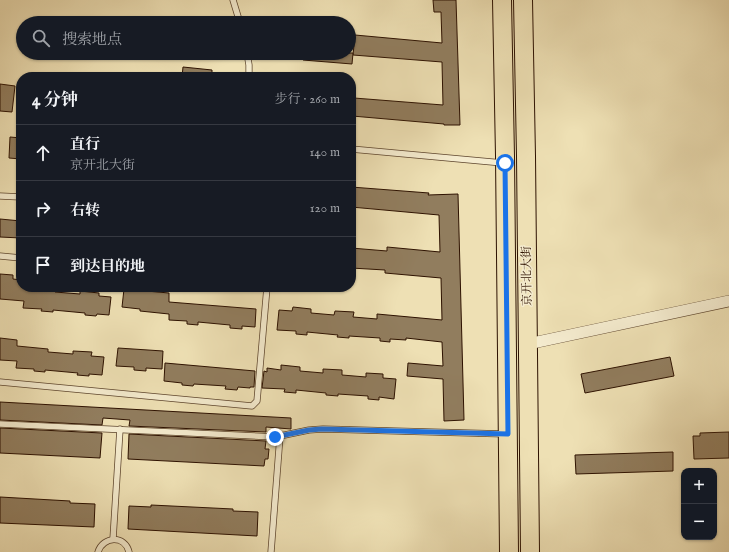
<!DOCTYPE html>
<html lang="zh">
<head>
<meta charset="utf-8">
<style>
  body { margin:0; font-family:"IM FELL English","Noto Serif SC",serif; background:#242831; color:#f1f3f6 }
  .controls { position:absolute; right:12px; bottom:12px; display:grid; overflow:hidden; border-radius:8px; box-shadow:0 1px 3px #0004 }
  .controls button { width:36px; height:36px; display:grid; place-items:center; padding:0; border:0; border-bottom:1px solid #363941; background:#171b24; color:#f1f3f6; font:20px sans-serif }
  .stop { position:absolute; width:12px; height:12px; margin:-9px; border:3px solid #1a73e8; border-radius:50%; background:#fff }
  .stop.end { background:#1a73e8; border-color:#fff; box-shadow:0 1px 4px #0008 }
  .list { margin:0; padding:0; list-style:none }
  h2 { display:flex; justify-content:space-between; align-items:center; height:52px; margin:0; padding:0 16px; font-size:17px }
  h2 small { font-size:13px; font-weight:400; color:#9ea1a6 }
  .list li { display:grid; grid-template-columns:26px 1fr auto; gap:12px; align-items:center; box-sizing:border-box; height:56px; padding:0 16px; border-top:1px solid #363941 }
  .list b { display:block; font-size:15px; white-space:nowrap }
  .list p { margin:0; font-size:13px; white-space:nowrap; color:#9ea1a6 }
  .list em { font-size:13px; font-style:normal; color:#9ea1a6 }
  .icon { flex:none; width:22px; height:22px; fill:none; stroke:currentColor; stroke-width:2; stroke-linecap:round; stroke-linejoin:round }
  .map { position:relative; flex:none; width:729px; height:552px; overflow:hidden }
  .search { position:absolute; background:#171b24; box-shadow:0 1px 3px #0004; left:16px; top:16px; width:340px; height:44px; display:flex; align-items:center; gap:10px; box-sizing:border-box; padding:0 14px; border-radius:22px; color:#9ea1a6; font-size:15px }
  .panel { position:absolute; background:#171b24; box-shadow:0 1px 3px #0004; left:16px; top:72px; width:340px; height:220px; border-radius:16px }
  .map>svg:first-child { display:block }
  .building { fill:#917d5e; stroke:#2d1100 }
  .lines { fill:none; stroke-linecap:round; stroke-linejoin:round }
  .lane-casing { stroke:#5d452d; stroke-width:7 }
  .street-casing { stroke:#5d452d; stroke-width:12 }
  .primary-casing { stroke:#2d1100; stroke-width:20 }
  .lane { stroke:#f4ebce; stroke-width:5.5 }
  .street { stroke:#f4ebce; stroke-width:11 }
  .primary { stroke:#eee0b4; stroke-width:18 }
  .route { stroke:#1a73e8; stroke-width:5 }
  .labels { text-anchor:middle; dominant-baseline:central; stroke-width:3; stroke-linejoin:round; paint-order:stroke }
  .street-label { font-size:12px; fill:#2d1100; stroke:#f4ebce }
</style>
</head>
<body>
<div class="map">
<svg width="729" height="552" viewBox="0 0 729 552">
  <rect width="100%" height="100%" fill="#eee0b4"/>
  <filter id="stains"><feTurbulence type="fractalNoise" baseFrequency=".005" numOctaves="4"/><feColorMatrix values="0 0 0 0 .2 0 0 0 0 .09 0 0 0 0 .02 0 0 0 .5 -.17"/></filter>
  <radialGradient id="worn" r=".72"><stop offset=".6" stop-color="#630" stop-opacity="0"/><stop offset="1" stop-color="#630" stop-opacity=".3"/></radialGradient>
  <g class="building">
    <polygon points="433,0 456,0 460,125 444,125 444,124 352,116 354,98 443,105 442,62 353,55 355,35 442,43 441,12 434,12"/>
    <polygon points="303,53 353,53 352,64 303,60"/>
    <polygon points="183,67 212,70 212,77 182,77"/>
    <polygon points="0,84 15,86 12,112 0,111"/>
    <polygon points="10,137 21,138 21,159 9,158"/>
    <polygon points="351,187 429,193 428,195 458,194 464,420 444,421 443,379 407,376 408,363 443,366 442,342 406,338 406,340 390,339 390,342 380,341 380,338 349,336 349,338 337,337 338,335 307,332 307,335 296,334 296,331 277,330 279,310 292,311 293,307 311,309 311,313 334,315 335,311 354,312 353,317 377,319 377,314 442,320 441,278 385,273 385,270 351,268 351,248 387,251 387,247 440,252 439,215 351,207"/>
    <polygon points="0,219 21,221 21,238 0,237"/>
    <polygon points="0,274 13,275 13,279 21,280 21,287 56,289 55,292 80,294 80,291 99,293 99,296 111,297 109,315 97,314 96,316 85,315 85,313 53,310 53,312 41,311 42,309 23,308 24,301 0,299"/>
    <polygon points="124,289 169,293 169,302 256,309 255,327 242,326 242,329 230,328 230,325 198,322 198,325 187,324 187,321 169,320 169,314 140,311 140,309 122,307"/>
    <polygon points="0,338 17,340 17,346 48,349 48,352 73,354 73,351 92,352 91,356 104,357 102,375 89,374 89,376 77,375 78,373 45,370 45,372 34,371 34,369 16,368 17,361 0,360"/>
    <polygon points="118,348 163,351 162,369 146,368 146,371 134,370 134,367 116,366"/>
    <polygon points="670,357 674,376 585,393 581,374"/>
    <polygon points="165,363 255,371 254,387 250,387 250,388 238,387 237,390 225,389 226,386 194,384 193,386 182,385 182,383 164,381"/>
    <polygon points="281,365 300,367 300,371 323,373 323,369 342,370 342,375 366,377 366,373 383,374 383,378 396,379 394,399 379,397 379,400 368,399 368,396 338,394 338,396 326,395 326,393 296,390 296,393 284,392 285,389 262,388 264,371 267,372 267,368 281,370"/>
    <polygon points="0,402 291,418 291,429 266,427 266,432 129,426 130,420 103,418 102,425 0,420"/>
    <polygon points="0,428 102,433 100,458 0,453"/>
    <polygon points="729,432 729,458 694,459 693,436 700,436 700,433"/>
    <polygon points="129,434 266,441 265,449 269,449 268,459 265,459 264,466 128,459"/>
    <polygon points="673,452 673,471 576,474 575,455"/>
    <polygon points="0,497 70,501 70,503 95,504 94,527 0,523"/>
    <polygon points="151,505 233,509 233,511 258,512 257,536 128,529 129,506 151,507"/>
  </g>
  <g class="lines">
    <defs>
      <g id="lane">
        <polyline points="233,0 240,23"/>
        <polyline points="247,53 249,65 249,77"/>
        <polyline points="351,149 503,163"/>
        <polyline points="0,196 21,197"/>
        <polyline points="0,256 21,258"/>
        <polyline points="0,382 252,406 257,401 267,287"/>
        <polyline points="0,424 275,437 309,430 323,429 505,434"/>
        <polyline points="113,539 120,429"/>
        <path d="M98,552C103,536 125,535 129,552"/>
        <polyline points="271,552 280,436"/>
      </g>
      <polyline id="street" points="528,344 729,301"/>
      <g id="primary">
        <polyline points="502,0 505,156 509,552"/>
        <polyline points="523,0 526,156 530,552"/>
      </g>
    </defs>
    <use href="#lane" class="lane-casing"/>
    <use href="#street" class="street-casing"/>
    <use href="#primary" class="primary-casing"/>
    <use href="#lane" class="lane"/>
    <use href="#street" class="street"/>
    <use href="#primary" class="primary"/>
  </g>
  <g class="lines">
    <polyline class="route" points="275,437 309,430 322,429 508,434 505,163"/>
  </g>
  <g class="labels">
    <g class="street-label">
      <text transform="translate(527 276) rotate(-91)">京开北大街</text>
    </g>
  </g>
  <rect width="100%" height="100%" filter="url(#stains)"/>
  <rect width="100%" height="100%" fill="url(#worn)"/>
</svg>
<div class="controls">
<button>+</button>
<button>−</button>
</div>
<div class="stop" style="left:505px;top:163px"></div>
<div class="stop end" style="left:275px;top:437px"></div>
<div class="search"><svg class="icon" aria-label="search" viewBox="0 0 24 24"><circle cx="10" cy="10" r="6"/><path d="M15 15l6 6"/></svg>搜索地点</div>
<section class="panel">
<h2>4 分钟<small>步行 · 260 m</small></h2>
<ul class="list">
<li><svg class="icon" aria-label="ahead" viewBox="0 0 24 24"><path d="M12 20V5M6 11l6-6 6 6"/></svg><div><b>直行</b><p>京开北大街</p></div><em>140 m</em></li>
<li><svg class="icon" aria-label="right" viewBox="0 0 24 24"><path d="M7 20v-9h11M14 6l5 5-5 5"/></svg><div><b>右转</b></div><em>120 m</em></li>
<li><svg class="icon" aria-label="arrive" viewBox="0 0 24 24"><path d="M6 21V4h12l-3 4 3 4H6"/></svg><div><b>到达目的地</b></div></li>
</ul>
</section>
</div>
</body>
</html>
